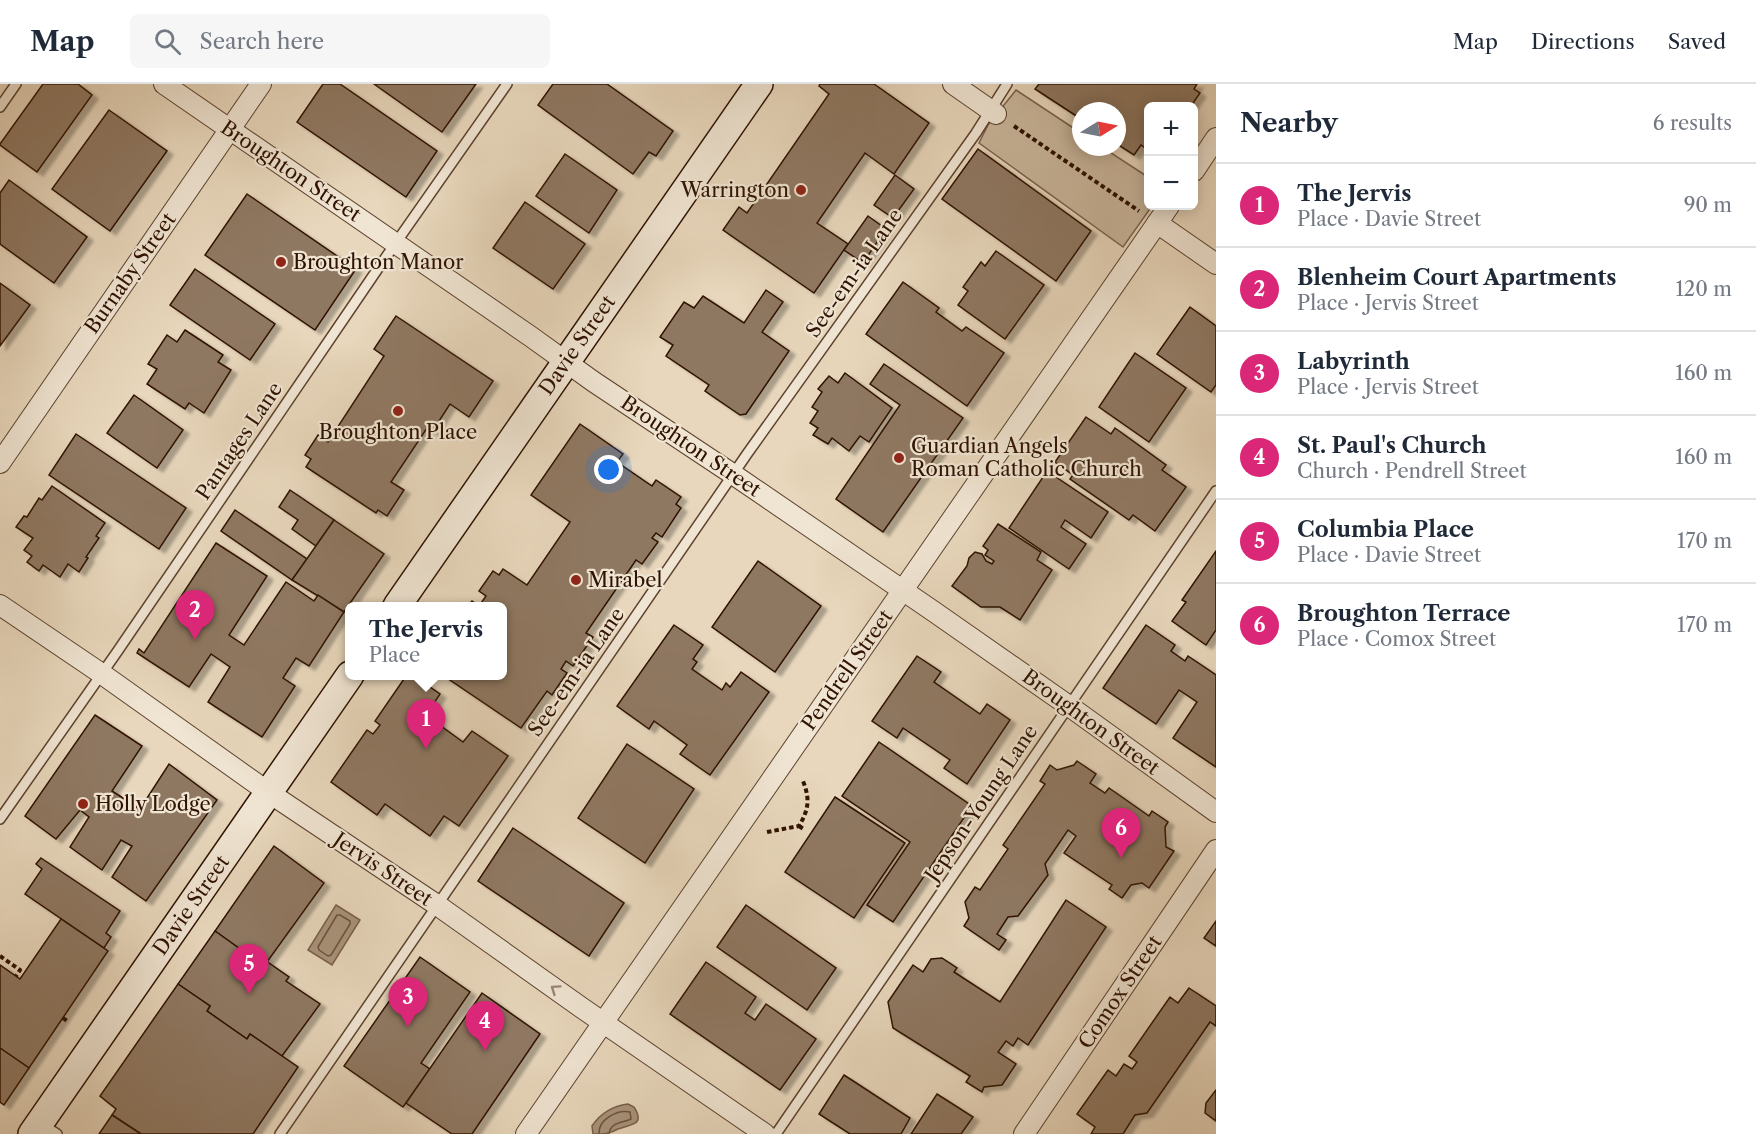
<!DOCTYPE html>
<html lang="en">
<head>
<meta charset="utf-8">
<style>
  body { margin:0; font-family:"Libre Caslon Text",serif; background:#f6f6f7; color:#1f2937 }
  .controls { position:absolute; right:18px; top:18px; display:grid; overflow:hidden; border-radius:9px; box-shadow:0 3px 15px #0003 }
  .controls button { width:54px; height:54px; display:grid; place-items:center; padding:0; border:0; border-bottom:2px solid #e0e1e3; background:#fff; color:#1f2937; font:30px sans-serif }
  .compass { position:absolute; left:1072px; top:18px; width:54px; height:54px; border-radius:50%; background:#fff; box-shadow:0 3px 15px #0003; rotate:80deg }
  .you { position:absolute; left:609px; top:386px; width:21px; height:21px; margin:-15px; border:4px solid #fff; border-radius:50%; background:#1a73e8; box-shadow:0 0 0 9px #1a73e833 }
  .badge { display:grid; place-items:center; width:39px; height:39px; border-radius:50%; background:#db2777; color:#fff; font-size:20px; font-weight:700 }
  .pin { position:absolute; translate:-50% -50px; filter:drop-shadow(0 2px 3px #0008) }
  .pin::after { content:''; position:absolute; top:32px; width:21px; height:18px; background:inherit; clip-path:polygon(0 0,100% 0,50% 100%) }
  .popup { position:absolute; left:345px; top:518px; width:162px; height:78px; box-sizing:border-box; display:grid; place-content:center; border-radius:9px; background:#fff; filter:drop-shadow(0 2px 4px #0005); font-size:20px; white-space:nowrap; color:#747a83 }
  .popup b { font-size:22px; color:#1f2937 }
  .popup::after { content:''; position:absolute; left:50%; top:100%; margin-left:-12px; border:12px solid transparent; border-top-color:#fff }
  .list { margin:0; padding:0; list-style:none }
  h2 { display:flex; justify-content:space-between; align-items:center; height:78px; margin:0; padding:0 24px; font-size:26px }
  h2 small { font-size:20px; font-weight:400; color:#747a83 }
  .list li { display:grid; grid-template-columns:39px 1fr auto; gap:18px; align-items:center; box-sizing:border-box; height:84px; padding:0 24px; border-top:2px solid #e0e1e3 }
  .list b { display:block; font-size:22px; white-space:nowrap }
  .list p { margin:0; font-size:20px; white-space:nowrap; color:#747a83 }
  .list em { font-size:20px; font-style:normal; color:#747a83 }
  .icon { flex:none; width:33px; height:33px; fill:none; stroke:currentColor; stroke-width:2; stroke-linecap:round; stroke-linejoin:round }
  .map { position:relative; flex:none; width:1216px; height:1050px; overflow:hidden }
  header { display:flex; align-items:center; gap:36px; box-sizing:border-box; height:84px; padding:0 30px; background:#fff; border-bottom:2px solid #e0e1e3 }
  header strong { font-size:28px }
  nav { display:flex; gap:33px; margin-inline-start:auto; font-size:21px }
  .search { width:420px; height:54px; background:#f6f6f7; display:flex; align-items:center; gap:15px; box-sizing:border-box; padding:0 21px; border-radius:9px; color:#747a83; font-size:22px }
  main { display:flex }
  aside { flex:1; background:#fff }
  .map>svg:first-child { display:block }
  .green { fill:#c9b69c; stroke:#7c644e; stroke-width:1.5 }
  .water { fill:#a9947c; stroke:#78604a; stroke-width:1.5 }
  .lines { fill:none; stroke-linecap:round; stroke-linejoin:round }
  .shore { stroke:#6c533e; stroke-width:1.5 }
  .building { fill:#8f7862; stroke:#2f1200; stroke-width:1.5; filter:url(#shadow) }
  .lane-casing { stroke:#5d432f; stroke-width:12 }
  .street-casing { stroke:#5d432f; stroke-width:22 }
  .secondary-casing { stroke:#2f1200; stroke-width:30 }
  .path { stroke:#2f1200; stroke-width:4; stroke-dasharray:4.5 3; stroke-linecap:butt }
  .lane { stroke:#f0e5d3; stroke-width:9 }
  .street { stroke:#f0e5d3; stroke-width:20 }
  .secondary { stroke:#f0e5d3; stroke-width:27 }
  .oneway { stroke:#998674 }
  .poi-dot { fill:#8f2418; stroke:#f0e5d3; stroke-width:2 }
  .labels { text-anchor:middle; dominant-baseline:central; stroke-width:4.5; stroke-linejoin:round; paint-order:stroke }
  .street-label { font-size:20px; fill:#2f1200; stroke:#f0e5d3 }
  .poi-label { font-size:20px; fill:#2f1200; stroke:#f0e5d3; text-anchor:start }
</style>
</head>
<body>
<header>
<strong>Map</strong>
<div class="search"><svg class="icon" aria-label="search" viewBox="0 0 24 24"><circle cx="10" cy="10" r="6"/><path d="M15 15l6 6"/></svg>Search here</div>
<nav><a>Map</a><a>Directions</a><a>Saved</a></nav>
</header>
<main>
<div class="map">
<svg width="1216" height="1050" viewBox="0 0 1216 1050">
  <defs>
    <filter id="shadow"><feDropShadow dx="6" dy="4" stdDeviation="1.5" flood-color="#0004"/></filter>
  </defs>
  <rect width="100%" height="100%" fill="#e8d7bc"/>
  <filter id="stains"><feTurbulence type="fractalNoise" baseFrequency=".00333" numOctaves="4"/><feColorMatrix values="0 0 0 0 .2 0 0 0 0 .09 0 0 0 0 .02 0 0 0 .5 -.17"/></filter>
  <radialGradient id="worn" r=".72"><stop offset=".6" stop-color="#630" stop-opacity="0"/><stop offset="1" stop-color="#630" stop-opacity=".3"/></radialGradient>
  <polygon class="green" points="1016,6 1081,49 1081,63 1102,63 1148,93 1148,122 1152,122 1123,163 979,59 988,41"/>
  <g class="water">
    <polygon points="336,821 360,836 332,881 308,866"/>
    <path d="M628,1020L634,1023C646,1042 630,1040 618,1045C609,1050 604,1050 593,1050L592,1042C600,1030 613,1022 628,1020Z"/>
  </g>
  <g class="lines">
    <g class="shore">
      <polygon points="337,831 340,831 350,837 350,840 331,871 328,872 319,866 318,863"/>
      <path d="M599,1050C598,1036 617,1025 630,1028L631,1035C623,1039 610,1038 609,1050"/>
    </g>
  </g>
  <g class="building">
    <polygon points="43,0 78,0 92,11 37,88 0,61 0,60"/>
    <polygon points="323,0 340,0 437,67 406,113 297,38"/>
    <polygon points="374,0 476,0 442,48"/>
    <polygon points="553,0 607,0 673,47 656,72 649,68 633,90 538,21"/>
    <polygon points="820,0 874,0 929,39 894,90 865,69 817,139 848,160 814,209 723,146 739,123 747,129 829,10 819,2"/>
    <polygon points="1039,0 1197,0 1194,5 1200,9 1191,22 1148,22 1148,66 1141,61 1134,71 1117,60 1117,27 1081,27 1081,35 1035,5"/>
    <polygon points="109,26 167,67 110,147 52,105"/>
    <polygon points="978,65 1091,147 1056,197 942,115"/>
    <polygon points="565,70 617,106 589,149 536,112"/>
    <polygon points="895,91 914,105 893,134 874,121"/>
    <polygon points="9,96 87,153 54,199 0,160 0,109"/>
    <polygon points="247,110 356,185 315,246 205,171"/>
    <polygon points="525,118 585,160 553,205 493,164"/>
    <polygon points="868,132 886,145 863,179 844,166"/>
    <polygon points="996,167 1044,201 1005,255 958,221 968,207 963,203 981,178 985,182"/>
    <polygon points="195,185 275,240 250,276 170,221"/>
    <polygon points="903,198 939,224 936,228 962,247 966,243 1004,269 967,322 866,250"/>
    <polygon points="0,199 30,221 0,262"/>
    <polygon points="766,206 783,218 762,248 789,267 746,330 740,331 705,307 709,301 666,272 673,261 660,253 684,218 694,224 703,212 744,239"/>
    <polygon points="1190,223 1216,242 1216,301 1211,308 1157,270"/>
    <polygon points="396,232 493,297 469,333 450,320 432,348 427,344 391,398 404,406 387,432 378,426 376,429 306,383 311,375 305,371 318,351 328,358 384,272 374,265"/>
    <polygon points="185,246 223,271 218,278 231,286 204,329 189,319 185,325 147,300 157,285 148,280 167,251 177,258"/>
    <polygon points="1135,269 1186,304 1149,358 1099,323"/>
    <polygon points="884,280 963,334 883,448 836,415 900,321 870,300"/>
    <polygon points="845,289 892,324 869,358 860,352 849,367 832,354 828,360 813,351 818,344 810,339 818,327 812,323 822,308 818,305 829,292 838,299"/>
    <polygon points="134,311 183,346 157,384 107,349"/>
    <polygon points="1086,333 1111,350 1115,344 1166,381 1162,386 1186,403 1155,447 1133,431 1129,436 1070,395 1073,391 1055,378"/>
    <polygon points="580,340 623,370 617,378 652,402 656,396 681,413 676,420 681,424 662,453 656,449 652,454 658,458 642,480 636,476 586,549 593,553 573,582 566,577 561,585 567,589 552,611 547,607 521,644 444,592 502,592 502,522 468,522 472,517 479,522 486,512 479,507 493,487 499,491 503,485 527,501 570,438 531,411"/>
    <polygon points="76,350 186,424 159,465 49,391"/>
    <polygon points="1047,387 1108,428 1091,454 1065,436 1061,443 1086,460 1069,485 1009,444"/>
    <polygon points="52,402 105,439 96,452 99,454 86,473 88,474 79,488 68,480 60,493 43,481 39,487 27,478 32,472 24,466 33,454 16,443 24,432 27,433 39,414 42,416"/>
    <polygon points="290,406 334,436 316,462 292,445 298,436 279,423"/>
    <polygon points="235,426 307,475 292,496 221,447"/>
    <polygon points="334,436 384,470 344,528 292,496"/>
    <polygon points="998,440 1041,468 1037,476 1052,486 1020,536 1000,523 981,523 952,502 967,482 969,474 975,468 982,470 986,477 992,480 994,477 985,471 988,466 983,462"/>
    <polygon points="216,459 267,492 229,551 244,561 286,498 314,517 318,511 344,528 309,582 296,574 283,594 295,602 262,653 208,618 230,583 211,570 189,603 137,569 139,565 144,569"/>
    <polygon points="1216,467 1216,546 1206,561 1172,537 1186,518 1182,516"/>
    <polygon points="758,477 821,522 775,588 712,543"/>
    <polygon points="674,541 703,561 693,575 697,578 692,585 722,606 726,599 730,603 741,588 769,608 710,691 680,670 687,661 654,637 649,645 617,622"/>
    <polygon points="1146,541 1175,561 1171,567 1185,577 1188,572 1216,591 1216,683 1173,654 1197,618 1179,606 1156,640 1103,604"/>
    <polygon points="917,572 941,588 934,598 980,630 987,620 1010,636 967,700 944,684 950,676 903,644 897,654 872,637"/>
    <polygon points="406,592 414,592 440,610 426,631 463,658 472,647 508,672 459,742 444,732 430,752 385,720 377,731 331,698 367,646 373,650 377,645 380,641 375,637"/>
    <polygon points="95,631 142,662 112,707 140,725 169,680 217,716 146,817 112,793 132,762 121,756 102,786 70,763 89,733 80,726 56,755 25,732"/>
    <polygon points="879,658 972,722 893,838 867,821 910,758 842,712"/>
    <polygon points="627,660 694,705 645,779 578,734"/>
    <polygon points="1077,677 1096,690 1090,699 1105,709 1109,704 1149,732 1152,727 1168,738 1165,743 1166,763 1174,767 1149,804 1142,799 1131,801 1122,814 1109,805 1112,801 1064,769 1076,752 1068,746 1045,780 1048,791 1018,832 1008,833 997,850 1006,856 999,866 964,842 969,834 965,818 975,803 980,806 1008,765 1003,761 1045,700 1040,697 1050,681 1057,686 1074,681"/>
    <polygon points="835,713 905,759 854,834 785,788"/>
    <polygon points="513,744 624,819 589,872 478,797"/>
    <polygon points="274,762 324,799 267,878 246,863 243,867 215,847"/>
    <polygon points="41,774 120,827 106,849 111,853 104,864 25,810 42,785 36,780"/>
    <polygon points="1066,816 1106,843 1028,961 1018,954 1013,962 1006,957 998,968 1016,980 1002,1001 984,1003 982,1008 966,998 970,992 893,944 888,918 913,881 923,888 931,875 942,874 957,884 954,888 1000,918"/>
    <polygon points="746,821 836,884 807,926 717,863"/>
    <polygon points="61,835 108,867 29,984 0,964 0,881 20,895"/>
    <polygon points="1216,837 1216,862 1204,854"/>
    <polygon points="215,847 243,867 246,863 289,893 286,897 320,920 282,972 250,950 247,955 207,927 210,922 178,900"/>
    <polygon points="420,873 470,908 421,979 430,985 403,1023 344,982"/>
    <polygon points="706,878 756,913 745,929 755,936 766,920 816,955 780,1006 670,930"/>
    <polygon points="178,900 210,922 207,927 247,955 250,950 298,983 253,1050 141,1050 112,1031 116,1025 100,1012"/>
    <polygon points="1189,904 1216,922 1216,942 1210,938 1147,1029 1135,1031 1123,1050 1091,1050 1095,1043 1077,1030 1108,986 1116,992 1124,980 1132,985 1137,978 1129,972 1170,913 1178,919"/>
    <polygon points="482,909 540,950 472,1050 452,1050 406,1019"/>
    <polygon points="0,964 29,984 4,1021 0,1018"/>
    <polygon points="844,991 910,1034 901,1050 850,1050 819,1030"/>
    <polygon points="1216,1006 1216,1037 1205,1029 1206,1019"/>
    <polygon points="937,1010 973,1033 961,1050 911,1050"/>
    <polygon points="112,1031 141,1050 99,1050"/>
  </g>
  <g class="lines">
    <defs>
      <g id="lane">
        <polyline points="0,23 16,0"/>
        <polyline points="0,735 117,568 379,183 507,0"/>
        <polyline points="42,1040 57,1050"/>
        <polyline points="280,1050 747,370 976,49 1007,0"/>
        <polyline points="776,1050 1216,407"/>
      </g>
      <g id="street">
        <polyline points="164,0 530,252 594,298 734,391 933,527 1069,622 1216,728"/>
        <polyline points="953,0 996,30"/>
        <polyline points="1194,87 1216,54"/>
        <polyline points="1157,139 1216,180"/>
        <polyline points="0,379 261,0"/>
        <polyline points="0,521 102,590 268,708 437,821 582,924 765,1050"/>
        <polyline points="526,1050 1169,122"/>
        <polyline points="1024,1050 1216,766"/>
      </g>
      <g id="secondary">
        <polyline points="397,522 759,0"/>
        <polyline points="32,1050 350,591"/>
      </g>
    </defs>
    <use href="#lane" class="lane-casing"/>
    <use href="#street" class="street-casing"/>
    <use href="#secondary" class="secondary-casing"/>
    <g class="path">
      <polyline points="1014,42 1139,127"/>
      <polyline points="799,742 805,746"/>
      <path d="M767,748L799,742C809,725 810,715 803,697"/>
      <polyline points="0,872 20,886 16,892"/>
      <polyline points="63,934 67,937"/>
    </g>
    <use href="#lane" class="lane"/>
    <use href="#street" class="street"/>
    <use href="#secondary" class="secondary"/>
  </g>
  <defs><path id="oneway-chevron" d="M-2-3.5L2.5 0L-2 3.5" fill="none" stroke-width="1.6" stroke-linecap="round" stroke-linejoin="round" transform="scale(1.5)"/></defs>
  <use class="oneway" href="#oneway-chevron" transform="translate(555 905) rotate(-145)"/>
  <g class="poi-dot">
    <circle cx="801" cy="106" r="6"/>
    <circle cx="281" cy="178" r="6"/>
    <circle cx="398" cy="327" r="6"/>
    <circle cx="899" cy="374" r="6"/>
    <circle cx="576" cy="496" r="6"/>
    <circle cx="83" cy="720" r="6"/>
  </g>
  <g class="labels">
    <g class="street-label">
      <text transform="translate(291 87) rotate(34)">Broughton Street</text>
      <text transform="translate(130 189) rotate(-55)">Burnaby Street</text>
      <text transform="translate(854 189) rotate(-55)">See-em-ia Lane</text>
      <text transform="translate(577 261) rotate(-55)">Davie Street</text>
      <text transform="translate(239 357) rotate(-56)">Pantages Lane</text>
      <text transform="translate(691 362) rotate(34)">Broughton Street</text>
      <text transform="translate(847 586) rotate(-55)">Pendrell Street</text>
      <text transform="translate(576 588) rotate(-55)">See-em-ia Lane</text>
      <text transform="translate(1091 638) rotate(36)">Broughton Street</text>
      <text transform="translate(981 719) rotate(-56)">Jepson-Young Lane</text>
      <text transform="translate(383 785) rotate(34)">Jervis Street</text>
      <text transform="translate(191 821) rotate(-55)">Davie Street</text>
      <text transform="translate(1120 908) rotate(-56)">Comox Street</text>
    </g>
    <g class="poi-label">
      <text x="789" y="106" text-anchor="end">Warrington</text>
      <text x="293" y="178">Broughton Manor</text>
      <text x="398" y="348" text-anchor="middle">Broughton Place</text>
      <text x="911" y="362">Guardian Angels<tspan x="911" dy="23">Roman Catholic Church</tspan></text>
      <text x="588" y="496">Mirabel</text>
      <text x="95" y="720">Holly Lodge</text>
    </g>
  </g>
  <rect width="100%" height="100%" filter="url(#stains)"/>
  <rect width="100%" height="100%" fill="url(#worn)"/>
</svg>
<div class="controls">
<button>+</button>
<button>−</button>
</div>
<svg class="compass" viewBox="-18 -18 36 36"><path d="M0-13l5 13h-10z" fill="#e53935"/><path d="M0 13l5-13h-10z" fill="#747a83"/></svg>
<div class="you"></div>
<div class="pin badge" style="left:426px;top:665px">1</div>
<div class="popup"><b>The Jervis</b>Place</div>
<div class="pin badge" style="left:195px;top:556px">2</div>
<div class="pin badge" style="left:408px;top:943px">3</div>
<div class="pin badge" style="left:485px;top:967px">4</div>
<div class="pin badge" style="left:249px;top:910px">5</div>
<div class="pin badge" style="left:1121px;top:774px">6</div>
</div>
<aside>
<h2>Nearby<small>6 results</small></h2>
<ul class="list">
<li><span class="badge">1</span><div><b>The Jervis</b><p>Place · Davie Street</p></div><em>90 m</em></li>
<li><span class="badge">2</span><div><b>Blenheim Court Apartments</b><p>Place · Jervis Street</p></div><em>120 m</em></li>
<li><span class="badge">3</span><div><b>Labyrinth</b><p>Place · Jervis Street</p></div><em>160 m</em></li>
<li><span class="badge">4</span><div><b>St. Paul's Church</b><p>Church · Pendrell Street</p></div><em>160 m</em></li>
<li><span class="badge">5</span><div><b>Columbia Place</b><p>Place · Davie Street</p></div><em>170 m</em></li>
<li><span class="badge">6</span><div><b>Broughton Terrace</b><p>Place · Comox Street</p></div><em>170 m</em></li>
</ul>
</aside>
</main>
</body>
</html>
